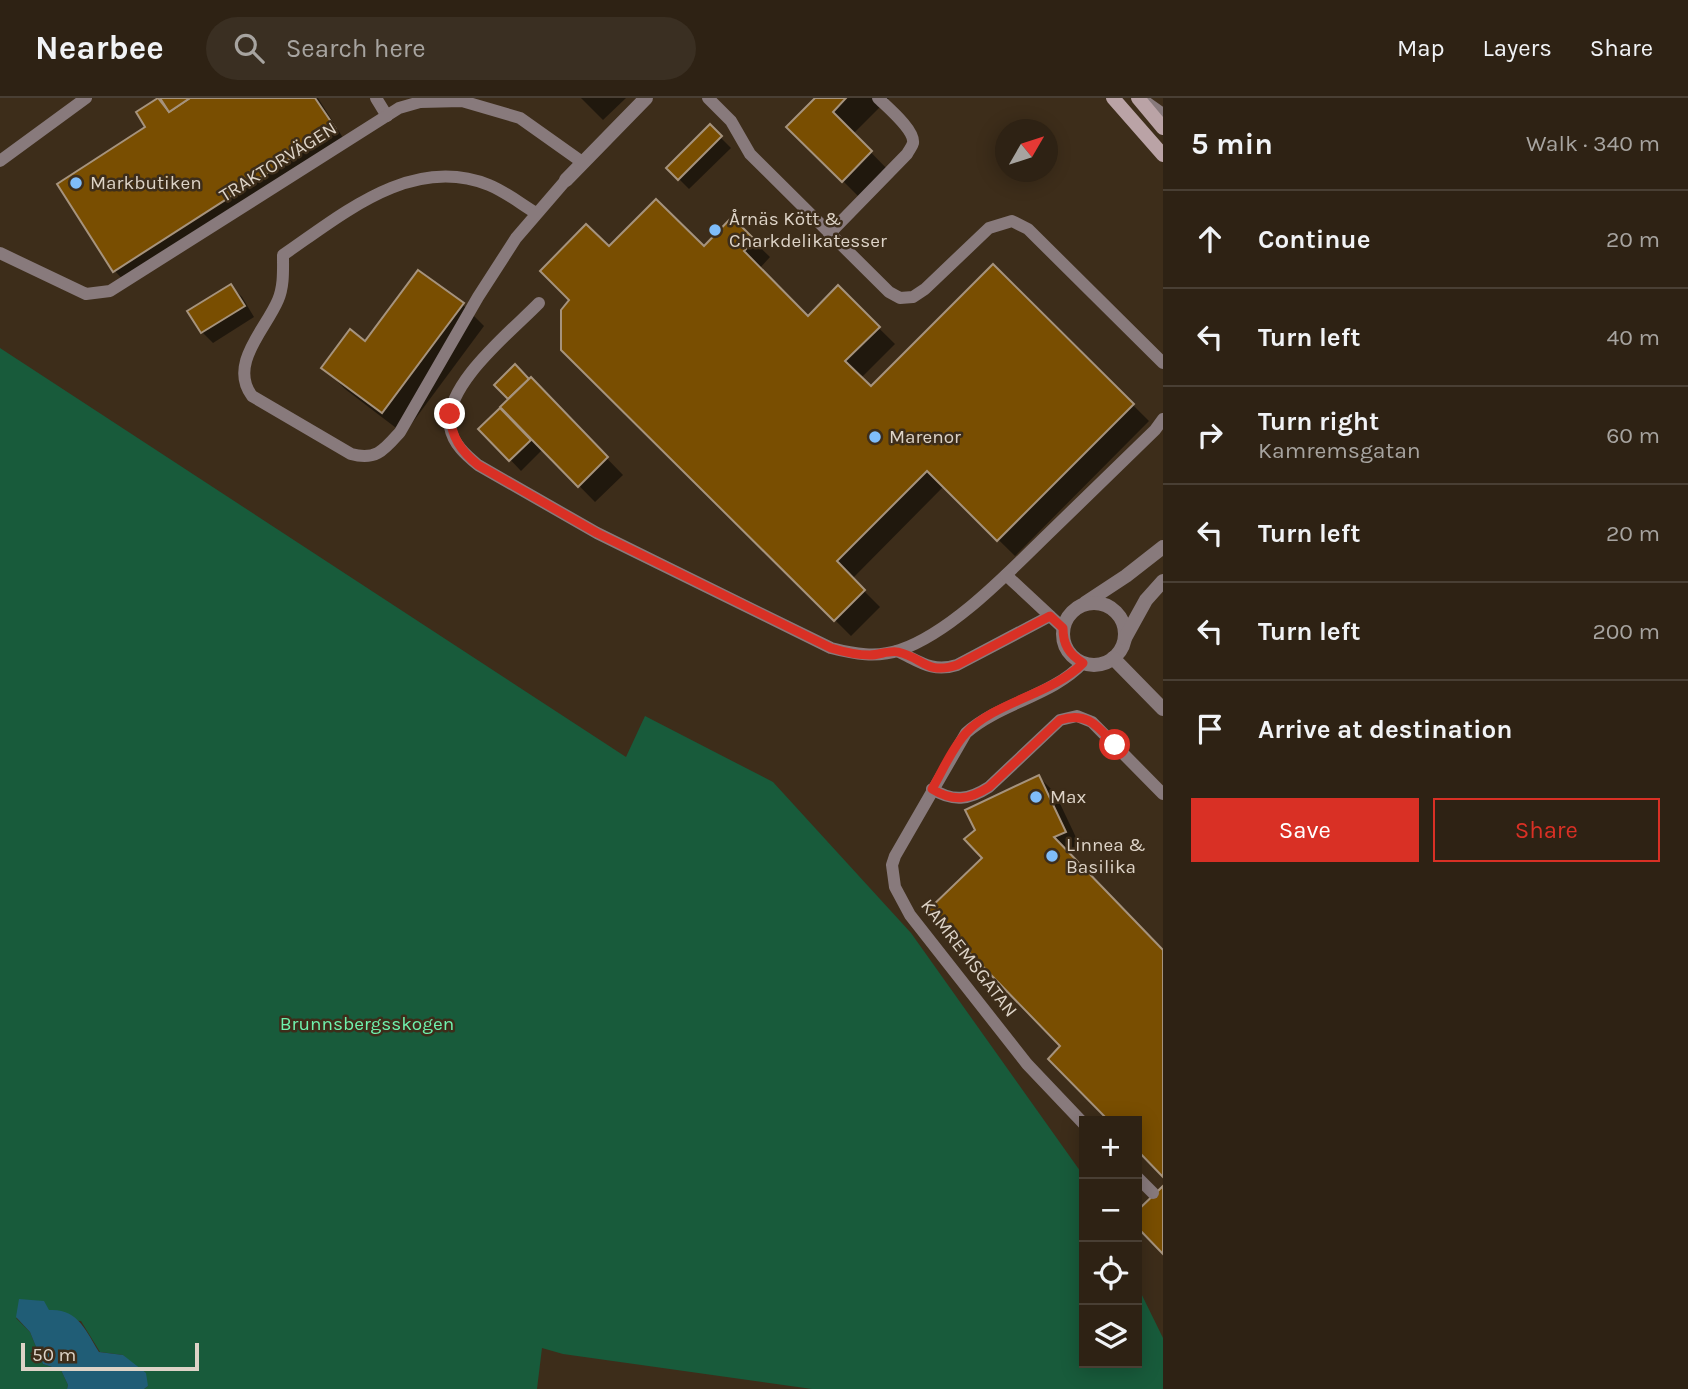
<!DOCTYPE html>
<html lang="en">
<head>
<meta charset="utf-8">
<style>
  body { margin:0; font-family:Karla,sans-serif; background:#3a2f22; color:#f1f3f6 }
  .controls { position:absolute; right:21px; bottom:21px; display:grid; overflow:hidden; border-radius:0px; box-shadow:0 4px 18px #0003 }
  .controls button { width:63px; height:63px; display:grid; place-items:center; padding:0; border:0; border-bottom:2px solid #493f34; background:#2e2214; color:#f1f3f6; font:35px sans-serif }
  .compass { position:absolute; left:995px; top:21px; width:63px; height:63px; border-radius:50%; background:#2e2214; box-shadow:0 4px 18px #0003; rotate:51deg }
  .scale { position:absolute; left:21px; bottom:18px; width:178px; box-sizing:border-box; padding-left:7px; border:4px solid #ddd3c7; border-top:0; font-size:19px; line-height:24px; white-space:nowrap; color:#ddd3c7; -webkit-text-stroke:5px #3d2d1a; paint-order:stroke }
  .stop { position:absolute; width:21px; height:21px; margin:-16px; border:5px solid #d93025; border-radius:50%; background:#fff }
  .stop.end { background:#d93025; border-color:#fff; box-shadow:0 2px 7px #0008 }
  .list { margin:0; padding:0; list-style:none }
  h2 { display:flex; justify-content:space-between; align-items:center; height:91px; margin:0; padding:0 28px; font-size:30px }
  h2 small { font-size:23px; font-weight:400; color:#a7a4a0 }
  .list li { display:grid; grid-template-columns:46px 1fr auto; gap:21px; align-items:center; box-sizing:border-box; height:98px; padding:0 28px; border-top:2px solid #493f34 }
  .list b { display:block; font-size:26px; white-space:nowrap }
  .list p { margin:0; font-size:23px; white-space:nowrap; color:#a7a4a0 }
  .list em { font-size:23px; font-style:normal; color:#a7a4a0 }
  .actions { display:flex; gap:14px; padding:21px 28px }
  .actions a { flex:1; padding:16px 0; border:2px solid #d93025; border-radius:0px; text-align:center; font-size:24px; color:#d93025 }
  .actions .main { background:#d93025; color:#fff }
  .icon { flex:none; width:38px; height:38px; fill:none; stroke:currentColor; stroke-width:2; stroke-linecap:round; stroke-linejoin:round }
  .map { position:relative; flex:none; width:1163px; height:1291px; overflow:hidden }
  header { display:flex; align-items:center; gap:42px; box-sizing:border-box; height:98px; padding:0 35px; background:#2e2214; border-bottom:2px solid #493f34 }
  header strong { font-size:33px }
  nav { display:flex; gap:38px; margin-inline-start:auto; font-size:24px }
  .search { width:490px; height:63px; background:#3a2f22; display:flex; align-items:center; gap:18px; box-sizing:border-box; padding:0 24px; border-radius:38px; color:#a7a4a0; font-size:26px }
  main { display:flex }
  aside { flex:1; background:#2e2214 }
  .map>svg:first-child { display:block }
  .green { fill:#185b3b }
  .water { fill:#205d76 }
  .shadow { fill:#0007 }
  .building { fill:#794e01; stroke:#a6937d; stroke-width:2 }
  .lines { fill:none; stroke-linecap:round; stroke-linejoin:round }
  .lane { stroke:#887a7c; stroke-width:12 }
  .street { stroke:#887a7c; stroke-width:14 }
  .secondary { stroke:#baa3a6; stroke-width:14 }
  .route { stroke:#d93025; stroke-width:9 }
  .poi-dot { fill:#7fbdfa; stroke:#3d2d1a; stroke-width:2.5 }
  .labels { text-anchor:middle; dominant-baseline:central; stroke-width:5; stroke-linejoin:round; paint-order:stroke }
  .street-label { font-size:19px; fill:#ddd3c7; stroke:#3d2d1a }
  .poi-label { font-size:19px; fill:#ddd3c7; stroke:#3d2d1a; text-anchor:start }
  .park-label { font-size:19px; fill:#6ff2ad; stroke:#3d2d1a }
</style>
</head>
<body>
<header>
<strong>Nearbee</strong>
<div class="search"><svg class="icon" aria-label="search" viewBox="0 0 24 24"><circle cx="10" cy="10" r="6"/><path d="M15 15l6 6"/></svg>Search here</div>
<nav><a>Map</a><a>Layers</a><a>Share</a></nav>
</header>
<main>
<div class="map">
<svg width="1163" height="1291" viewBox="0 0 1163 1291">
  <rect width="100%" height="100%" fill="#3d2d1a"/>
  <polygon class="green" points="0,250 626,659 645,618 773,684 911,835 1083,1077 1084,1265 1137,1265 1137,1187 1163,1240 1163,1291 812,1291 563,1256 542,1250 537,1291 144,1291 148,1288 123,1257 100,1254 81,1223 16,1220 30,1234 43,1266 61,1272 68,1287 67,1291 0,1291"/>
  <path class="water" d="M19,1201L44,1203L49,1212C78,1210 86,1233 99,1254L123,1257L146,1275L148,1288L144,1291H67L68,1287L61,1272L43,1266L30,1234L16,1219Z"/>
  <g class="shadow">
    <polygon points="162,0 318,0 345,43 125,184 115,173 59,86 148,29 139,15"/>
    <polygon points="581,0 626,0 603,22"/>
    <polygon points="818,0 889,0 853,36 892,76 864,104 789,29"/>
    <polygon points="710,29 731,50 689,91 668,70"/>
    <polygon points="732,122 770,159 759,171 808,220 838,190 895,246 860,281 871,291 993,168 1149,323 1015,458 944,388 852,481 880,509 851,538 563,251 609,151 704,151"/>
    <polygon points="231,188 242,199 254,219 213,245 202,234"/>
    <polygon points="463,207 484,228 404,336 345,291 324,270 365,245"/>
    <polygon points="531,282 623,377 595,404 543,351 521,373 481,331 511,301 497,287"/>
    <polygon points="1039,679 1055,695 1081,750 1068,756 1163,854 1163,1077 1137,1050 1137,1023 1111,1023 1050,961 1063,948 985,760"/>
  </g>
  <g class="building">
    <polygon points="158,0 169,14 190,0 315,0 336,31 113,174 57,86 145,29 136,14"/>
    <polygon points="160,0 190,0 169,14"/>
    <polygon points="815,0 846,0 833,14 872,53 842,84 786,29"/>
    <polygon points="710,26 722,38 678,82 666,70"/>
    <polygon points="656,101 704,148 732,119 755,142 744,153 808,218 838,187 880,229 845,263 871,288 993,166 1134,306 997,443 927,373 837,463 865,492 834,523 561,252 561,212 569,202 540,173 586,126 609,148"/>
    <polygon points="418,172 464,205 382,315 321,270 350,231 365,243"/>
    <polygon points="231,186 245,208 201,235 187,213"/>
    <polygon points="515,266 529,281 508,301 494,287"/>
    <polygon points="531,279 608,359 578,389 500,309"/>
    <polygon points="500,310 531,342 509,363 478,331"/>
    <polygon points="1039,677 1066,734 1054,739 1163,852 1163,1079 1137,1052 1137,1023 1109,1023 1048,961 1060,948 928,812 982,760 964,741 975,732 965,712"/>
    <polygon points="1163,1088 1163,1156 1137,1129 1137,1113"/>
  </g>
  <g class="lines">
    <g class="lane">
      <polyline points="376,0 387,18"/>
      <polyline points="708,0 731,23 750,56 889,194 900,200 913,199 925,191 989,130 1012,123 1028,131 1163,265"/>
      <polyline points="1143,2 1163,16"/>
      <polyline points="0,63 86,0"/>
      <path d="M536,115C521,106 506,94 489,87C412,56 343,116 283,157C283,172 284,188 278,202C266,231 228,266 252,298L351,356C376,363 384,352 400,334L478,199L516,140L566,82"/>
      <path d="M829,136L907,56C909,52 912,49 913,45C915,32 887,9 878,0"/>
      <polyline points="0,155 86,196 110,193 399,10 420,4 462,3 520,20 582,64"/>
      <path d="M539,205C512,233 443,287 450,329C453,346 466,357 478,367L597,435L831,550C854,556 877,560 900,552C952,534 1008,475 1047,437C1083,402 1119,367 1155,332L1163,321"/>
      <polyline points="1006,477 1063,530"/>
      <path d="M897,553C919,563 932,575 957,567L1050,518"/>
      <path d="M1083,565C1052,598 1000,605 966,635L895,758L892,767L895,789L910,817L1027,966L1084,1026"/>
      <path d="M932,691C953,704 969,702 989,689L1060,622L1077,618L1092,624L1163,696"/>
      <polyline points="1137,1079 1153,1095"/>
    </g>
    <g class="street">
      <polyline points="566,82 646,0"/>
      <polyline points="1085,505 1126,478 1163,449"/>
      <circle cx="1094" cy="536" r="31"/>
      <polyline points="1125,540 1146,502 1163,483"/>
      <polyline points="1113,560 1163,611"/>
    </g>
    <g class="secondary">
      <polyline points="1113,0 1163,57"/>
      <polyline points="1138,0 1163,30"/>
    </g>
  </g>
  <g class="lines">
    <path class="route" d="M450,316C451,339 461,353 478,367L597,435L831,550C844,554 857,557 870,557C879,557 890,552 898,554C924,560 926,577 957,567L1050,518L1063,530C1063,547 1069,556 1083,565C1053,596 994,604 966,635C952,650 943,672 932,691C953,704 969,702 989,689L1060,622C1088,613 1098,629 1115,647"/>
  </g>
  <g class="poi-dot">
    <circle cx="76" cy="85" r="7"/>
    <circle cx="715" cy="132" r="7"/>
    <circle cx="875" cy="339" r="7"/>
    <circle cx="1036" cy="699" r="7"/>
    <circle cx="1052" cy="758" r="7"/>
  </g>
  <g class="labels">
    <g class="street-label">
      <text transform="translate(278 64) rotate(-32)">TRAKTORVÄGEN</text>
      <text transform="translate(969 860) rotate(52)">KAMREMSGATAN</text>
    </g>
    <g class="poi-label">
      <text x="90" y="85">Markbutiken</text>
      <text x="729" y="121">Årnäs Kött &amp;<tspan x="729" dy="22">Charkdelikatesser</tspan></text>
      <text x="889" y="339">Marenor</text>
      <text x="1050" y="699">Max</text>
      <text x="1066" y="747">Linnea &amp;<tspan x="1066" dy="22">Basilika</tspan></text>
    </g>
    <g class="park-label">
      <text x="367" y="926">Brunnsbergsskogen</text>
    </g>
  </g>
</svg>
<div class="controls">
<button>+</button>
<button>−</button>
<button><svg class="icon" aria-label="locate" viewBox="0 0 24 24"><circle cx="12" cy="12" r="6"/><path d="M12 2v4M12 18v4M2 12h4M18 12h4"/></svg></button>
<button><svg class="icon" aria-label="layers" viewBox="0 0 24 24"><path d="M12 4l9 5-9 5-9-5zM3 14l9 5 9-5"/></svg></button>
</div>
<svg class="compass" viewBox="-18 -18 36 36"><path d="M0-13l5 13h-10z" fill="#e53935"/><path d="M0 13l5-13h-10z" fill="#a7a4a0"/></svg>
<div class="scale">50 m</div>
<div class="stop" style="left:1115px;top:647px"></div>
<div class="stop end" style="left:450px;top:316px"></div>
</div>
<aside>
<h2>5 min<small>Walk · 340 m</small></h2>
<ul class="list">
<li><svg class="icon" aria-label="ahead" viewBox="0 0 24 24"><path d="M12 20V5M6 11l6-6 6 6"/></svg><div><b>Continue</b></div><em>20 m</em></li>
<li><svg class="icon" aria-label="left" viewBox="0 0 24 24"><path d="M17 20v-9H6M10 6l-5 5 5 5"/></svg><div><b>Turn left</b></div><em>40 m</em></li>
<li><svg class="icon" aria-label="right" viewBox="0 0 24 24"><path d="M7 20v-9h11M14 6l5 5-5 5"/></svg><div><b>Turn right</b><p>Kamremsgatan</p></div><em>60 m</em></li>
<li><svg class="icon" aria-label="left" viewBox="0 0 24 24"><path d="M17 20v-9H6M10 6l-5 5 5 5"/></svg><div><b>Turn left</b></div><em>20 m</em></li>
<li><svg class="icon" aria-label="left" viewBox="0 0 24 24"><path d="M17 20v-9H6M10 6l-5 5 5 5"/></svg><div><b>Turn left</b></div><em>200 m</em></li>
<li><svg class="icon" aria-label="arrive" viewBox="0 0 24 24"><path d="M6 21V4h12l-3 4 3 4H6"/></svg><div><b>Arrive at destination</b></div></li>
</ul>
<div class="actions"><a class="main">Save</a><a>Share</a></div>
</aside>
</main>
</body>
</html>
